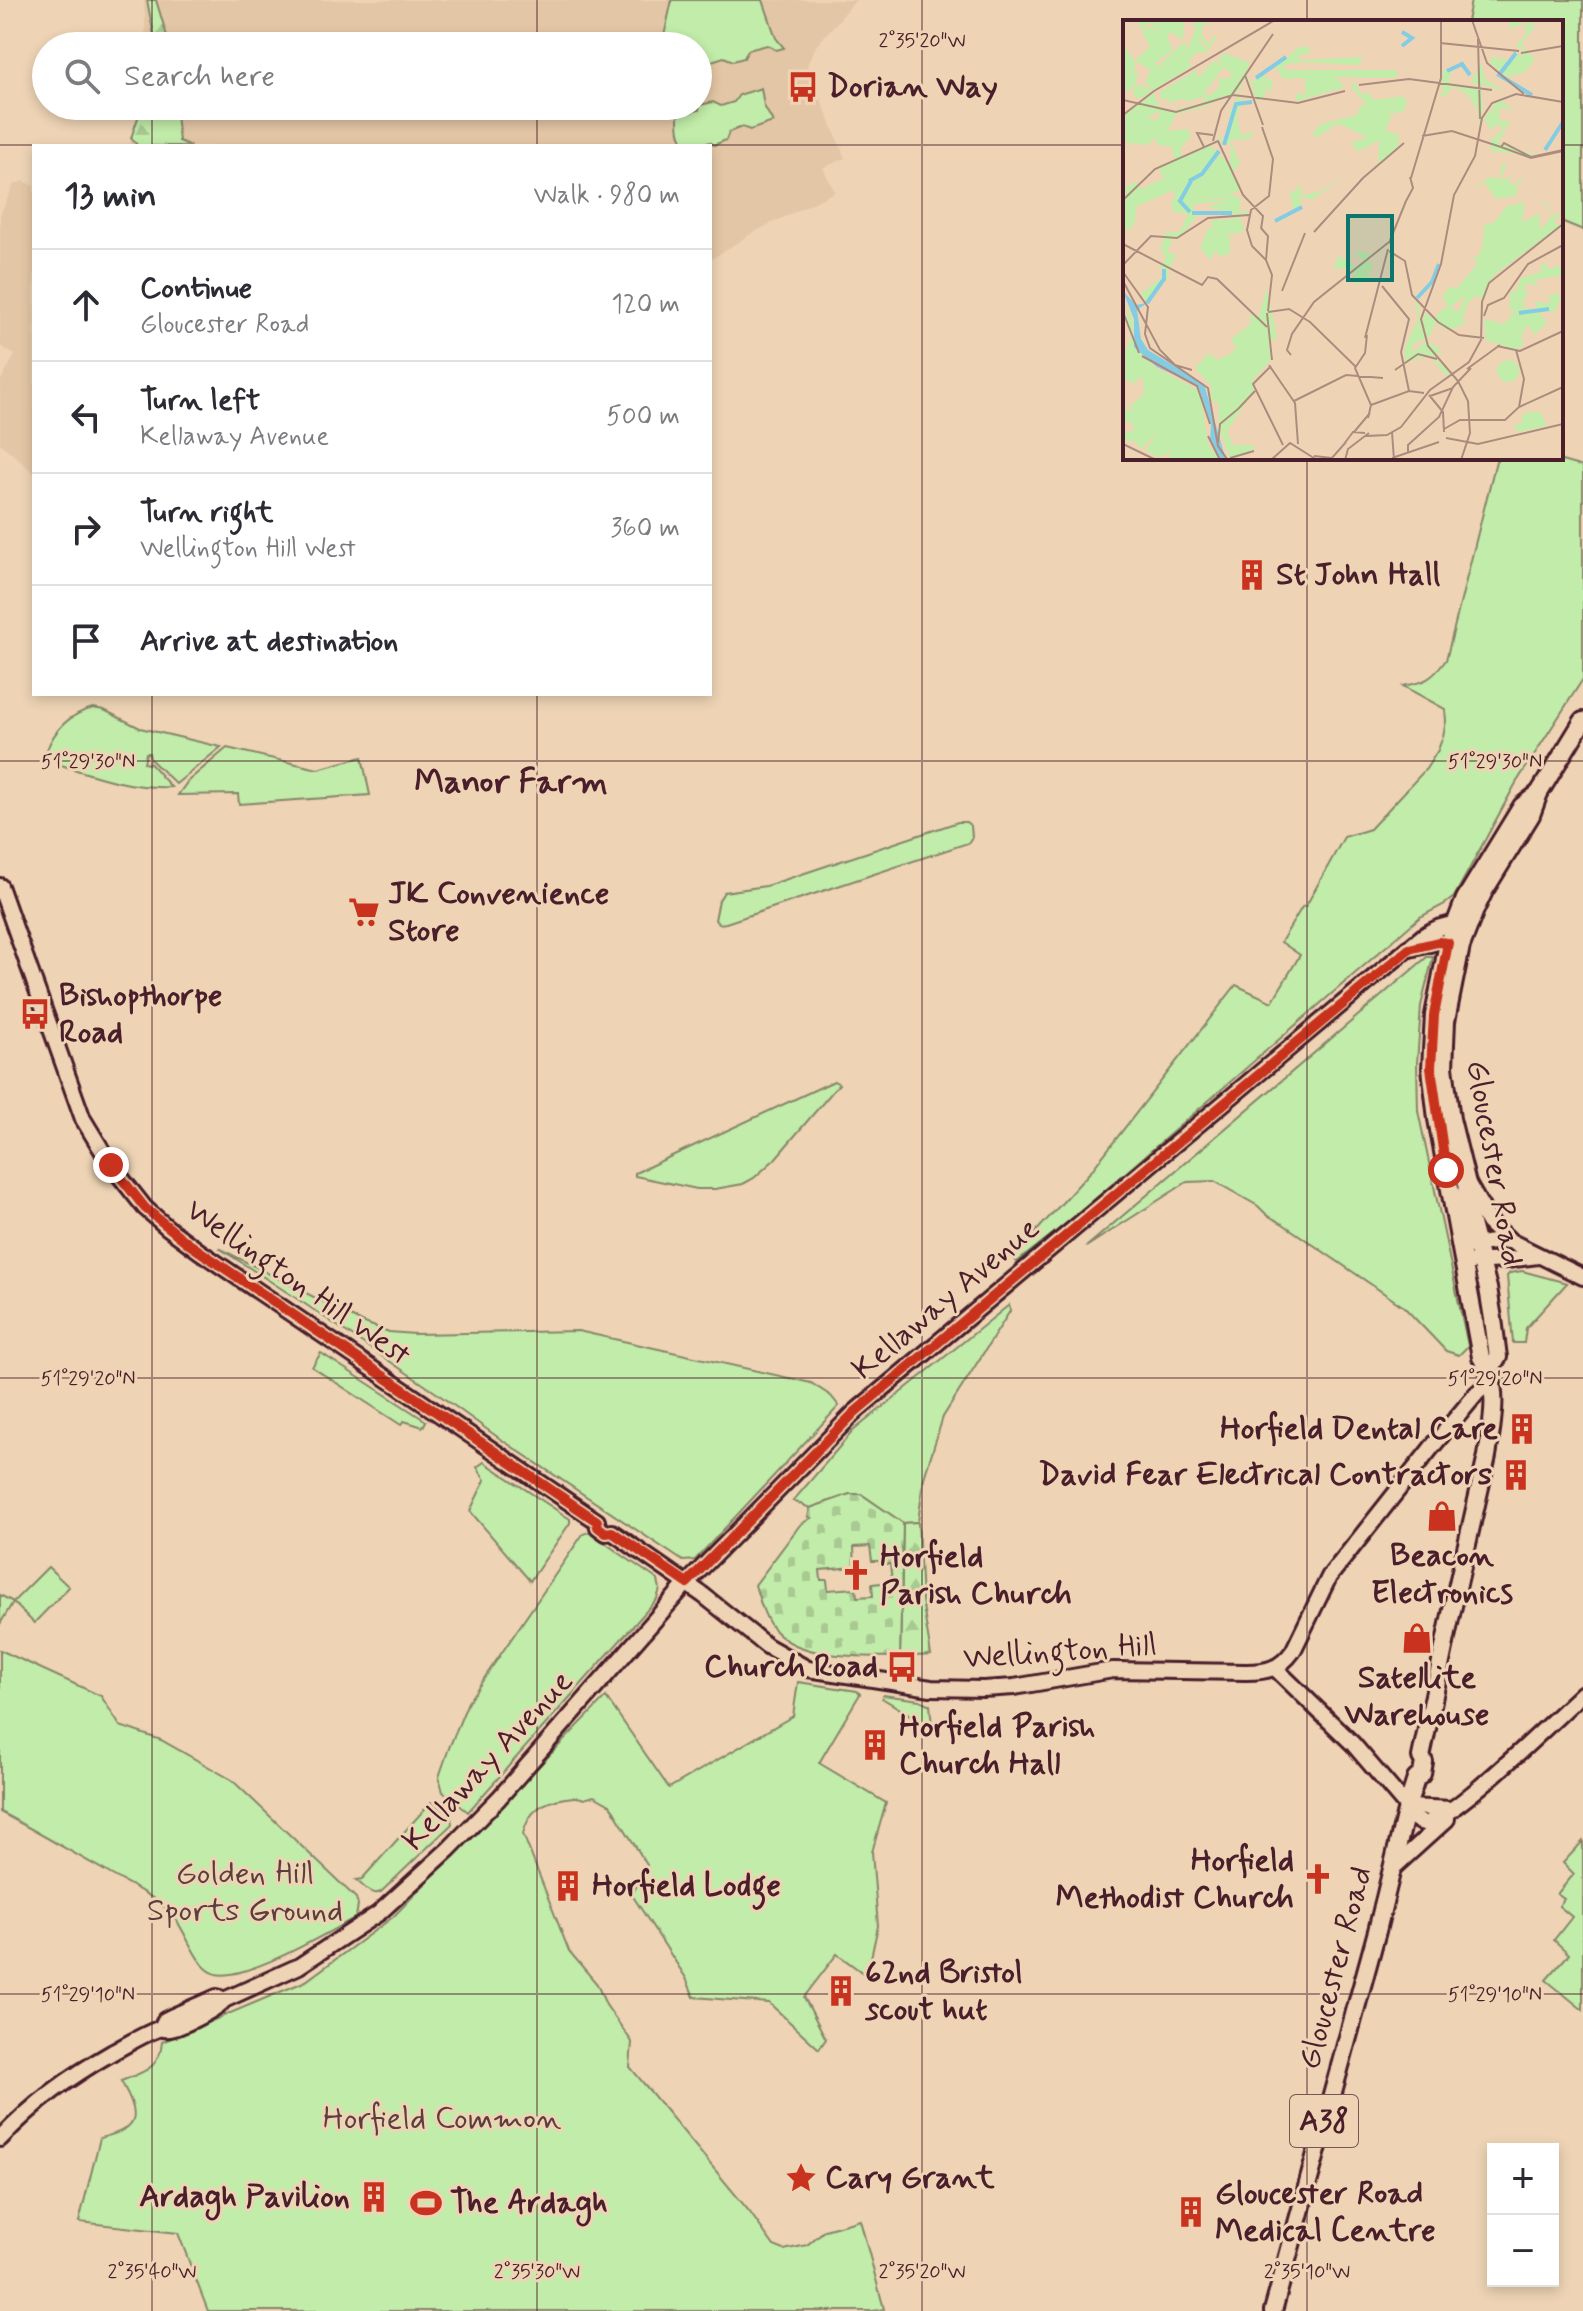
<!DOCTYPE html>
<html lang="en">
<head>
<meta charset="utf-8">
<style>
  body { margin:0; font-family:Mynerve,sans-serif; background:#f2f2f3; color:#2b2b33 }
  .controls { position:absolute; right:24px; bottom:24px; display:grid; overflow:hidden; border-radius:0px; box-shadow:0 4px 12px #0003 }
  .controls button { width:72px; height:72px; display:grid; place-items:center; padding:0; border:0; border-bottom:2px solid #e1e1e2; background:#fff; color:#2b2b33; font:40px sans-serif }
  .stop { position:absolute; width:24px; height:24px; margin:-18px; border:6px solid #c8321e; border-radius:50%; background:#fff }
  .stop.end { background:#c8321e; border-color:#fff; box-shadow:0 2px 8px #0008 }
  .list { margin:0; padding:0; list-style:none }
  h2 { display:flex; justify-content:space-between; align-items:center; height:104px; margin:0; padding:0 32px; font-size:34px }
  h2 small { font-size:26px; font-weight:400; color:#7c7c81 }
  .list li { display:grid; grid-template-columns:52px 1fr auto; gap:24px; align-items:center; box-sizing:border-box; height:112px; padding:0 32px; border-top:2px solid #e1e1e2 }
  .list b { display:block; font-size:30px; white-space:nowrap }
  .list p { margin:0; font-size:26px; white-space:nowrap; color:#7c7c81 }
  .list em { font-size:26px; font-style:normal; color:#7c7c81 }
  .icon { flex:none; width:44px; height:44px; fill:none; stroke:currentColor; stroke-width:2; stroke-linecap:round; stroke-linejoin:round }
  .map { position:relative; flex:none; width:1583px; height:2311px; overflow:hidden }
  .search { position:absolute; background:#fff; box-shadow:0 4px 12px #0003; left:32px; top:32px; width:680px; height:88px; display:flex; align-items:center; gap:20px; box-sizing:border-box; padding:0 28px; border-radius:44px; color:#7c7c81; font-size:30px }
  .panel { position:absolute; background:#fff; box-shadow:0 4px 12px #0003; left:32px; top:144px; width:680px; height:552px; border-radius:0px }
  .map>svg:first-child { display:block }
  .built { fill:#e3c6a5 }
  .green { fill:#c2eca9; stroke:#86866a; stroke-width:2 }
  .forest { fill:url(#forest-firs); stroke:#86866a; stroke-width:2 }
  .cemetery { fill:url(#cemetery-stones); stroke:#86866a; stroke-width:2; fill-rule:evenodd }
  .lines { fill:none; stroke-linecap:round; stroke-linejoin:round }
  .tertiary-casing { stroke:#4a1f2b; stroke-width:20 }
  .secondary-casing { stroke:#4a1f2b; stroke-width:20 }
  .primary-casing { stroke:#4a1f2b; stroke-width:22 }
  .tertiary { stroke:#eed4b5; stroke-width:14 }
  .secondary { stroke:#eed4b5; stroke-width:14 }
  .primary { stroke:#eed4b5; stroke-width:16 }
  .route { stroke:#c8321e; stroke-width:10 }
  .ticks { fill:none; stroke:#4a1f2b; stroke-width:2; stroke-opacity:0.45 }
  .labels { text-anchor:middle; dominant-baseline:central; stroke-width:6; stroke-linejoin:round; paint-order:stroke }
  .shield { fill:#eed4b5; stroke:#7b5554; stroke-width:2 }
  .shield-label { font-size:30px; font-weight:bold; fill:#4a1f2b }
  .poi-label { font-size:32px; font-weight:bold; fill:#4a1f2b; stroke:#eed4b5; text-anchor:start }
  .street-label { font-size:32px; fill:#4a1f2b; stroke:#eed4b5 }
  .park-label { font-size:32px; fill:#5c3e3e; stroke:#eed4b5 }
  .neighbourhood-label { font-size:34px; font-weight:bold; fill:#4a1f2b; stroke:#eed4b5 }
  .inset-river { fill:none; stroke:#83cce4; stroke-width:4 }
  .inset-road { fill:none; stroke:#ac8c7e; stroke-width:2 }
  .view { fill:#0f766e; fill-opacity:0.15; stroke:#0f766e; stroke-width:4 }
  .inset-edge { fill:none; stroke:#4a1f2b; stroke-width:4 }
  .ticks-label { font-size:20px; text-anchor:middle; fill:#4a1f2b; stroke:#eed4b5; stroke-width:6; stroke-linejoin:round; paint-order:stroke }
</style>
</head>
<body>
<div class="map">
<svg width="1583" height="2311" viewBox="0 0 1583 2311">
  <defs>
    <pattern id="forest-firs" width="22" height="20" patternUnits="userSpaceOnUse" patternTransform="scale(2)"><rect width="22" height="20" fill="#c2eca9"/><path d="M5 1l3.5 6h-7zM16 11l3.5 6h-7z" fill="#a8ca92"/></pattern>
    <pattern id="cemetery-stones" width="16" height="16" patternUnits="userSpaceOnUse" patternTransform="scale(2)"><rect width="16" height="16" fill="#c2eca9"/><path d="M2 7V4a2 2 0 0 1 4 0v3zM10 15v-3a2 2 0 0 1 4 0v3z" fill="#a8ca92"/></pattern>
  </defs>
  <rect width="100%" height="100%" fill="#eed4b5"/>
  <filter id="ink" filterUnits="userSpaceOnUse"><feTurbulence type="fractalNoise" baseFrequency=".0125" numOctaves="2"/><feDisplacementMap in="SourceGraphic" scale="16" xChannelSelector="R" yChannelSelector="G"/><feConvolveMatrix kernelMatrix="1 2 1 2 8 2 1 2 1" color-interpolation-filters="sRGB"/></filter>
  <g filter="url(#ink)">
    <g class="built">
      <polygon points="144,0 856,0 816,46 807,65 845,158 823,168 835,192 754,232 710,260 710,146 133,146 130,143 142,106 698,106 698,46 146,46"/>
      <polygon points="23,181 34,186 34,473 0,443 0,382 15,355 0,346 0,215 14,184"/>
    </g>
    <g class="green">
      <polygon points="672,0 763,0 776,38 784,48 776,50 767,45 748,50 744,58 733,61 724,57 708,62 703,70 698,71 698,46 645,46 647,37 664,36"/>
      <polygon points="1471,0 1583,0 1583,230 1561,221 1561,22 1467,22"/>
      <path d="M761,88L764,106L773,122L750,130L742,127L729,132L726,140L714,145L710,142L700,146H686C678,136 678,128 678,115L699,110L700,105L713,102L721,106L734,102L739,95Z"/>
      <path d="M1501,458H1551L1583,467V679L1516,783L1454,897L1445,904L1420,917L1077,1215L1017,1262L1013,1257L1091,1171L1236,985L1272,1002L1300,955L1281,942L1302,907L1306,906L1344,837L1370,829L1426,769L1438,750L1443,736L1446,721L1445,709L1403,686C1426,682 1432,679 1446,660L1496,461Z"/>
      <path d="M93,708L104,710L140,728L221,747L176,784L150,759L149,753H146L144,763L148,764L149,762L171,787C133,789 94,776 58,764L54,754L46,752C54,730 70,714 93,708Z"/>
      <polygon points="227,748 318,769 362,757 370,795 239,804 238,794 178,795 188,781"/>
      <polygon points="958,822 966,822 971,826 972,837 968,843 726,923 719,924 715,920 719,900 724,892 766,886"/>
      <polygon points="1427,957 1433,957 1421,1006 1417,1063 1418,1111 1468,1346 1459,1355 1446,1351 1404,1307 1283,1224 1267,1215 1258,1206 1214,1181 1187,1182 1086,1247"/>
      <polygon points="834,1081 839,1084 775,1159 754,1178 743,1184 715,1189 697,1189 635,1176 635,1173"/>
      <polygon points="219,1248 362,1322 389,1332 415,1334 578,1331 811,1383 831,1396 839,1406 695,1560 683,1561 499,1438 435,1392 302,1302"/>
      <polygon points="1522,1271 1567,1283 1526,1328 1524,1343 1513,1343 1507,1276 1510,1273"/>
      <polygon points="1009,1305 1010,1311 943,1417 924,1478 918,1522 903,1523 861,1494 850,1494 810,1508 793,1501 853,1431"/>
      <polygon points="321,1353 426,1421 423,1427 404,1421 401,1425 312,1367"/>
      <polygon points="484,1462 570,1519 570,1523 530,1581 470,1511 485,1480 477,1467"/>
      <polygon points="589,1532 658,1580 660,1589 657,1599 468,1812 443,1792 439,1777 449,1748 468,1702 583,1534"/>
      <polygon points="48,1567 69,1587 34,1623 13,1602 0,1624 0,1595 13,1602"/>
      <path d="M0,1650L101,1696L120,1726L161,1740L232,1780L356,1898L358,1905L356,1917C329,1932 245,1981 216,1974C195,1968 186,1928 170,1912C153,1895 127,1884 107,1872C71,1852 36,1831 0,1812Z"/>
      <path d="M798,1682L857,1691L860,1694L819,1763L886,1803L872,1852L878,1926L867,1976L837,1954L804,1997L826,2039L819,2049L769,2003L694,1997L686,1978L632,1895L647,1865L610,1805L594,1796L584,1799C577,1796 573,1797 565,1798C542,1802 529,1810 523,1834L569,1951L597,1984L606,2005L632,2042L630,2067L749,2211L774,2246L784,2250L807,2245L825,2230L860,2220L884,2309L873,2311H208L178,2233L79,2222L100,2138C143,2128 139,2114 121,2081C143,2072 160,2069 162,2042L306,1981L393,1917L606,1697L669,1788L793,1716Z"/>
      <polygon points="883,1695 920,1700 930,1705 932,1726 927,1725 882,1698"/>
      <path d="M431,1802L451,1818L452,1824L381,1892C371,1897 364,1886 356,1880L362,1879Z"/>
      <polygon points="1583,1841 1583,2010 1546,1980 1569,1954 1554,1940 1572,1917 1559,1906 1564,1899 1557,1894 1574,1874 1563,1863"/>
    </g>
    <g class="forest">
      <polygon points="147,0 156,0 170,46 156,46"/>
      <polygon points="142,106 175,106 179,141 191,146 138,146 131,138"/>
      <polygon points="918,1522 922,1600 931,1655 900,1657 903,1523"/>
    </g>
    <path class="cemetery" d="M850,1494H861L903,1523L900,1657C863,1656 802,1660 775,1631C764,1618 760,1601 755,1585L800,1525L811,1518L808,1517L810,1508ZM870,1546L872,1561H879L880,1564H890L892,1582L872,1584L873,1596L857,1597L856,1588L828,1590L827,1580H821L820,1570L855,1567L854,1547Z"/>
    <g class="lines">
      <defs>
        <g id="tertiary">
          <path d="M0,886L83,1119L111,1165L145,1208L168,1228L199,1251L588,1515L597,1521L598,1527L606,1533L612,1532L703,1595L767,1646L808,1669L931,1688L983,1689L1014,1687L1113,1670L1246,1672C1267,1672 1280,1669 1293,1651L1329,1577L1432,1447L1477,1393L1491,1381"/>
          <path d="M1276,1669L1353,1744L1407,1807C1411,1814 1415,1822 1424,1823C1449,1824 1558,1715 1583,1693"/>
          <polyline points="1407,1807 1453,1809"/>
          <polyline points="1393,1868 1447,1819"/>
        </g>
        <g id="secondary">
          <polyline points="1410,949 1438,942 1456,945"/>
          <polyline points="1465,1246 1508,1240 1583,1277"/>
          <polyline points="1470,1262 1507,1260 1538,1256"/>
          <polyline points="161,2028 165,2020 171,2017 217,1997 224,2000"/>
          <path d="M0,2139C36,2101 68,2078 113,2052C128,2044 142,2035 158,2029C162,2028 166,2030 170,2029C180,2028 219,2008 224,2000L299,1966L379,1913L449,1849L499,1798L687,1583L855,1412L1423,936C1435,928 1450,922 1464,925"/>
        </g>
        <g id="primary">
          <polyline points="1467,1184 1489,1222 1508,1240"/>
          <polyline points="1490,1370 1498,1357 1493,1319 1488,1288 1465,1201 1467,1184 1451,1119 1444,1067 1446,1021 1461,946 1475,910 1484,891 1531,815 1539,793 1583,721"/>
          <path d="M1273,2311L1377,1931L1407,1807L1416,1779L1422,1774L1424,1762L1421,1757L1450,1619L1487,1456C1492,1425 1501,1384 1481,1357L1437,1119L1431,1068L1434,1015L1448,943L1465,899L1522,806L1539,793"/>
        </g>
      </defs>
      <use href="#tertiary" class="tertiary-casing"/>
      <use href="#secondary" class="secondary-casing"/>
      <use href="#primary" class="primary-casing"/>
      <use href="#tertiary" class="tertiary"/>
      <use href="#secondary" class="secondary"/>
      <use href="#primary" class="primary"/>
    </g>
  </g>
  <g class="lines" filter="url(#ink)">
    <polyline class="route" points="111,1165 145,1208 189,1244 588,1515 597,1521 598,1527 606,1533 612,1532 687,1583 855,1412 1409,949 1438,942 1448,943 1434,1015 1431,1068 1446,1170"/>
  </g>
  <path class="ticks" d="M152,0V46M537,0V46M922,0V2311M1307,0V22M152,106V146M537,106V146M0,145H1125M1561,145H1583M1307,458V2311M152,694V2311M537,694V2311M0,761H1583M0,1378H1583M0,1994H1583"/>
  <defs>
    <symbol id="bus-bare" viewBox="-9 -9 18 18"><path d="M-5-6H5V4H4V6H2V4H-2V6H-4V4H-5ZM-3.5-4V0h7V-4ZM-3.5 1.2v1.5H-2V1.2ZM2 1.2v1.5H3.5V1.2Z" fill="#c8321e" stroke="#eed4b5" stroke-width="2.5" paint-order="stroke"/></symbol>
    <symbol id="building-bare" viewBox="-9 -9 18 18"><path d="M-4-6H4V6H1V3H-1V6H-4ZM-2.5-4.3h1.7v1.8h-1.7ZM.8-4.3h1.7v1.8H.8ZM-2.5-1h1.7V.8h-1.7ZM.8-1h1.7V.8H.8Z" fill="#c8321e" stroke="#eed4b5" stroke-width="2.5" paint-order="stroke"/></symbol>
    <symbol id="supermarket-bare" viewBox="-9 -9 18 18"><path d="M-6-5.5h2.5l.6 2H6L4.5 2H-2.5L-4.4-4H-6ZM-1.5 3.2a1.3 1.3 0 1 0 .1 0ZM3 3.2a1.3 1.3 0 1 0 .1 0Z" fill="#c8321e" stroke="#eed4b5" stroke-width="2.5" paint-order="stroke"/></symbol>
    <symbol id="shop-bare" viewBox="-9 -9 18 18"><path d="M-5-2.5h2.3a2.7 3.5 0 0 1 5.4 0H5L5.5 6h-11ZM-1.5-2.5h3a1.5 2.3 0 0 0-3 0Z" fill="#c8321e" stroke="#eed4b5" stroke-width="2.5" paint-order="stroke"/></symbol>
    <symbol id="church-bare" viewBox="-9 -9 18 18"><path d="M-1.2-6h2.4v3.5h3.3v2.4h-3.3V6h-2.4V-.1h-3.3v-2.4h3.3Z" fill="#c8321e" stroke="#eed4b5" stroke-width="2.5" paint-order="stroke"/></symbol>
    <symbol id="sight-bare" viewBox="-9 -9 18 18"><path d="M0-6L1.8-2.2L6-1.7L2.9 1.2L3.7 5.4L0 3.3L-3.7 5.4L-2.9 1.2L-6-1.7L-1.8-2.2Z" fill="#c8321e" stroke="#eed4b5" stroke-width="2.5" paint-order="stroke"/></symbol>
    <symbol id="stadium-bare" viewBox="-9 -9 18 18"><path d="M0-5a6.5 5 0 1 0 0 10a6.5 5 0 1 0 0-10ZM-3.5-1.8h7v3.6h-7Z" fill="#c8321e" stroke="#eed4b5" stroke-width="2.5" paint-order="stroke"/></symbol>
  </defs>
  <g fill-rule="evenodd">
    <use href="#bus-bare" x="781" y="65" width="44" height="44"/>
    <use href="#building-bare" x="1230" y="553" width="44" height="44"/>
    <use href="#supermarket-bare" x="342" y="890" width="44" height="44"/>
    <use href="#bus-bare" x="13" y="992" width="44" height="44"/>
    <use href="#building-bare" x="1500" y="1407" width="44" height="44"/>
    <use href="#building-bare" x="1494" y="1453" width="44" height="44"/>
    <use href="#shop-bare" x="1420" y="1494" width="44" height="44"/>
    <use href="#church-bare" x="834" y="1553" width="44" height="44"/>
    <use href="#shop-bare" x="1395" y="1616" width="44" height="44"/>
    <use href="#bus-bare" x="880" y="1645" width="44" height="44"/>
    <use href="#building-bare" x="853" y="1723" width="44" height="44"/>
    <use href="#church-bare" x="1296" y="1857" width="44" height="44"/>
    <use href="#building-bare" x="546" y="1864" width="44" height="44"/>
    <use href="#building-bare" x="819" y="1969" width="44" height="44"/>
    <use href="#sight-bare" x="779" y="2156" width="44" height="44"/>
    <use href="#building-bare" x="352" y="2175" width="44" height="44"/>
    <use href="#stadium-bare" x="404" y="2181" width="44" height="44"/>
    <use href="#building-bare" x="1169" y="2190" width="44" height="44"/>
  </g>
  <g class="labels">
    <rect class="shield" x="1290" y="2095" width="68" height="52" rx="6"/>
    <g class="shield-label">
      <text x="1324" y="2121">A38</text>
    </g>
    <g class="poi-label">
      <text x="827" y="87">Dorian Way</text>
      <text x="1276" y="575">St John Hall</text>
      <text x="388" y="894">JK Convenience<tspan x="388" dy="37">Store</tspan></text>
      <text x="59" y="996">Bishopthorpe<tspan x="59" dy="37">Road</tspan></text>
      <text x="1498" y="1429" text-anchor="end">Horfield Dental Care</text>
      <text x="1492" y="1475" text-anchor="end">David Fear Electrical Contractors</text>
      <text x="1442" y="1556" text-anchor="middle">Beacon<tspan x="1442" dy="37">Electronics</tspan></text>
      <text x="880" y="1557">Horfield<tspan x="880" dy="37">Parish Church</tspan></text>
      <text x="878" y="1667" text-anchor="end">Church Road</text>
      <text x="1417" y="1678" text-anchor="middle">Satellite<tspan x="1417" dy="37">Warehouse</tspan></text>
      <text x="899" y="1727">Horfield Parish<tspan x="899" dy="37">Church Hall</tspan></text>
      <text x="1294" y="1861" text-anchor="end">Horfield<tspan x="1294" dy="37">Methodist Church</tspan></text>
      <text x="592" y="1886">Horfield Lodge</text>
      <text x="865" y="1973">62nd Bristol<tspan x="865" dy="37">scout hut</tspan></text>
      <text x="825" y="2178">Cary Grant</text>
      <text x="1215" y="2194">Gloucester Road<tspan x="1215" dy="37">Medical Centre</tspan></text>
      <text x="350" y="2197" text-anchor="end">Ardagh Pavilion</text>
      <text x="450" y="2203">The Ardagh</text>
    </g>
    <g class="street-label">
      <text transform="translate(1494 1163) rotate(80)">Gloucester Road</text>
      <text transform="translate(298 1283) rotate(35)">Wellington Hill West</text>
      <text transform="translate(946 1299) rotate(-40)">Kellaway Avenue</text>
      <text transform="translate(1060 1652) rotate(-4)">Wellington Hill</text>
      <text transform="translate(488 1761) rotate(-47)">Kellaway Avenue</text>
      <text transform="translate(1336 1968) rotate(-75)">Gloucester Road</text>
    </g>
    <g class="park-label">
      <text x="245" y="1874">Golden Hill<tspan x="245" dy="37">Sports Ground</tspan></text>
      <text x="442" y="2119">Horfield Common</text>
    </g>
    <g class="neighbourhood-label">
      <text x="511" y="782">Manor Farm</text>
    </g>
  </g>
  <g transform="translate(1123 20)">
    <rect width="440" height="440" fill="#eed4b5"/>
    <path d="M14,0H61L60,20L47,12L44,18L50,30L33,42L34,47L62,21L64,30L33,50L38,57L60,44L77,22L87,33L74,32L65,42L69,46L16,79L9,73L16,64L25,69L29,68L23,60L28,51L12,40L27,27L19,12L27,7L38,12L27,4L20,5L24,6L19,11ZM387,0L401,3L406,10L404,0H411L410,10L398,24L412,39L402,52L384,57L367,43L369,37L388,41L393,31L397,37L401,31L393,26L404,12L399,4L386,9ZM0,24L11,40L13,49L8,53L15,52L12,67L1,72ZM176,27H187L186,33L173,36L180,40L240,37L236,45L179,42L162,45V50H274L273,58L212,57L222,67L172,82L175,72L182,76V58L160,59L153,47ZM101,33L127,43L123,53L127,63L139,54L150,62L148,72L138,63L144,70L141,77L155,82L139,78L135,82L128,65H137L126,63L122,58L114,74L65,90L58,91L53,89L78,84L83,76L66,81V74L54,75L55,68L87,75L97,66L95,58L106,59L109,54L94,41ZM358,43L363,60L382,71L358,64L360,88L357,111L355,91L345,75L331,66L322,77L315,74L321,73L318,64L329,66L319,63L320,49L328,50L326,63L356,68L348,61ZM231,61L239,75L245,72L251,80L280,76L284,83L281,91L265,95L268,99L262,110L276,115L275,127L255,144L256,120L235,132L228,123L244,117L216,104L206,108L208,113L205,110L193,118L189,114L198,104L234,95L237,86L244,85L228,67ZM30,72L38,90L24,97L40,104L36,112L63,109L69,115L57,129L60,136L87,125L107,145L108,125L90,118L105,119L107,91L115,77L124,83L117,84L114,98L118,115L132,112L126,119L107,120L117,143L109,153L117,170L107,175L118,178L116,192L125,190L127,192L115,195L122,210L108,215L105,209L113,199L108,198L114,195L85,187L105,179L70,177L72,199L61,212L51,217L44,231L53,235L43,245L46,256L24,285L18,274L42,254L36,246L43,239L38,228L42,213L57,212L65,194L50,192L48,182L54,177L50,170L14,186L11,205L0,213V168L12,162L19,169L41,159L35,147L51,140L49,127L33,124V117L24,125L8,123L7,128L6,122H0V97ZM378,79H385L379,82L391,90L376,88L377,101H387L375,123L415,136L368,131L367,121L380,109L375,104L368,110L361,98L368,90L373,95L368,87ZM379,140V145L384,143L378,160L387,158L388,164H395L397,156L399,161L391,169L395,168L393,176L373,179L362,163L350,169L367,157L377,159ZM222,155L189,180L178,176V185L170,190L167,172L176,170L173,166L179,167L178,175L196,172ZM423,181L429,194L438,195L434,200L429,195L433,204H440L372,254L359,279L349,270L328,287L343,302L329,310L313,301L307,316L290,324V333L303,321L313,326L320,334L314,332L312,338L330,356L320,353L307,335L282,343V326L296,298L290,279L296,286L299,312L301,293L310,298L325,285L319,278L326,267L334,268L355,243L348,237L354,238L359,228L362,204L376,202L382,187L401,182L399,203L416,193L417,210L429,195L422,183L414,182ZM86,206L93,216H107V232L101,237L92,232L87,240L77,228ZM231,231L251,235L242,242L249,243L248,253L240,247L250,260L232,264L230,249L210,248L216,236L235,248L240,240ZM407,257L400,271V289L415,290L412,282L427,283L426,276L435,273L438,278L432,291L416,293L424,303L411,315L405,304L401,311L394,307L401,324L393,330L363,320L361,299L381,304L395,288L387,280L389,274L395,276L397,264ZM144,269L154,317L146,323L148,340L130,360L132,369L104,411L110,425H130L131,429L108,440L96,408L95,382L88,381V366L72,348L86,333L94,340L109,333L113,327L108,319L128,304L126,295L135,297ZM26,382L34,392L32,406L18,430L12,421L0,422V413L12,410L7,401L0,404V388L9,391ZM408,392H417L424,406L396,412L390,407L399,402V395ZM34,410L46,427L44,435L34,437L23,431Z" fill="#c2eca9"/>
    <path d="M70,0H82L87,4L79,5V16L88,25L90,16L94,17L90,24L86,29L74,16L77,22L57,50L39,62L32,54L25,62L27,68L23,64V59L25,55L24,60L32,51L64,30L72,11ZM90,41L101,47L81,73L67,74L69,83L60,79L49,81L50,87L44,78L39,82L37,72L80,46L73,51L76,57ZM109,75L75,89L53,94L44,113L12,116L15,110L23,115L30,104L18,111L12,106L16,99L22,102L20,99L25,94L29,92L22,99L32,102L37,94L26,89L64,91ZM93,130L97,134L89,150L103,155L105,148L113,161L77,166L71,177L107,181L70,184L72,193H98L73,196L63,204L62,213L49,220L44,231L53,235L38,267L42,253L36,246L43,239L38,228L44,213L58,211L66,194L53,187L50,170L12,187L0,213L9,184L53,163L8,182L1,199L0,170L8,175L37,160L56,158L61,145L82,142ZM401,185L399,204L414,198L413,205L393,211L390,221L385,214L376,217L377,232L367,227V215L395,205L388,204L387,197L382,204H370L382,188ZM386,230L375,242L377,247L403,231L351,270L356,274L345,282L340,299L332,298V306L325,310L314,305L321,301L327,305L332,298L327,288L336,291L346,267L375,247L372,241L377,233ZM422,242L425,249L440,245V255L410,260L417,266L398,263L396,270L406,271L397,286L415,290L413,283L416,289L432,291L401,294L408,307L394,303L401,311L397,319L390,312H375L364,306L389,309L377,305L395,299L394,289L387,292V272L393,271L398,258L421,251L415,249ZM0,282L4,287L9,295L10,299L11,326L33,348L77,371L85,424L97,440H46V427L34,410L21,428L34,392L26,382L13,392L3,384L9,385L21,373L19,356L10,364L3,359L0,367V336L9,315L0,291L10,299Z" fill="#c2eca9"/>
    <path d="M112,199L102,220L89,212V200ZM374 351a11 11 0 1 1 22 0a11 11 0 1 1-22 0Z" fill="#c2eca9"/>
    <path d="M0,271L13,285L24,283L14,290L18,319L25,330L81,364L103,440H98L87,420L88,405L75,366L34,347L11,327V299Z" fill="#83cce4"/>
    <path class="inset-river" d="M279,26L289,18L279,12M393,33L376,55L409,75M324,51L339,44L347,55M133,58L163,37M101,125L113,84L129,82M422,130L440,102M66,161L79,154L96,131M67,192L57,181L68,161M69,193H109M152,201L179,187M294,278L309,262L316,244M24,283L41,259V249M396,293L426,289"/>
    <path class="inset-road" d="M349,0L364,43L401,74M355,19L357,99M317,23L396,31M398,33L440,26M122,55L140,105M236,65L286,59L369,70M0,80L53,92L110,75L175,83L222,71M0,95L31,71L152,0M139,107L150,139L146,176L128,190L124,210L129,226L143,240M299,116L329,111L378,127M90,121L98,91L150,14M81,127L74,113L90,115M440,130L408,137L381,123L378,127L408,138L440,131M288,158L318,58V0M0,180L32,149L95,121L120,175L140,196L138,209M282,183L290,168L287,157M138,208L145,216L143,240L149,255L145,291M191,212L240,158L281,123M266,223L283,181M0,224L79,265L85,257L94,259L144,307M266,231L282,241L289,275L315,302L336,315L361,318M0,245L28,216L54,218L85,198L126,195M0,252L25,287L22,314L27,328L85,368L95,426L104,439M0,261L37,330L52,345L69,350M259,266L286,299L278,332M159,271L182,213M0,292L16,333M145,292L166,289L187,302L233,347M144,293L149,340M361,296L365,285L381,278L405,244L440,225M244,315L242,333L232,348L248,385L245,398M242,318L265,229M374,326L397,331L440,311M393,330L401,359L396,387M278,332L286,371M168,335L164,330L169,314L191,282L266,222M19,336L74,366L87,404M146,345L172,383L175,424M148,346L130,364L160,425M344,349L377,325M272,350L295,334L314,339M306,375L320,392L321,412M307,376L330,368M171,381L223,355L260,358M248,385L286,371L301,373M115,389L132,371M321,409L337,400H382L396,387L440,367M231,412L247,393M269,412L271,440M246,413L242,416L264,415L278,407L307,370L346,342L358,320L359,282L366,263L440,204M85,416L97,440M323,418L355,424L440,404M95,423L97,404L115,389M0,424L33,440M221,424L230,412L242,413M285,433V425L316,397L330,367L348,348M191,436L209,438L223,422M107,438L131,431M269,438L316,422M148,440L167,423L194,440M222,440L225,429L242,416M338,440L347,413L345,381L335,361L305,326L298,299L318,244L331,175L352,136L359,98L369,83L393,74L440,82"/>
    <path class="view" d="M225,196H269V260H225Z"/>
    <rect width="440" height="440" class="inset-edge"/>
  </g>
  <g class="ticks-label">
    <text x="922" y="47">2°35'20"W</text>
    <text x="88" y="768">51°29'30"N</text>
    <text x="1495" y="768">51°29'30"N</text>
    <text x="88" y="1385">51°29'20"N</text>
    <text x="1495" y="1385">51°29'20"N</text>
    <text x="88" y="2001">51°29'10"N</text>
    <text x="1495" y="2001">51°29'10"N</text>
    <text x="152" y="2278">2°35'40"W</text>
    <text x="537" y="2278">2°35'30"W</text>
    <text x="922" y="2278">2°35'20"W</text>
    <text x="1307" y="2278">2°35'10"W</text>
  </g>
</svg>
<div class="controls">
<button>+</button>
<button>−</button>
</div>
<div class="stop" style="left:1446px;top:1170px"></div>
<div class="stop end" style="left:111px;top:1165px"></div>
<div class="search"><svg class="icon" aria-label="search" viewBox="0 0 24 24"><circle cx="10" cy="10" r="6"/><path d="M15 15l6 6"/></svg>Search here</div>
<section class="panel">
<h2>13 min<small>Walk · 980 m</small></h2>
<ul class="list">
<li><svg class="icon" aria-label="ahead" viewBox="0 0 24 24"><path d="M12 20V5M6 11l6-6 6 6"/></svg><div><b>Continue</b><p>Gloucester Road</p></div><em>120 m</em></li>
<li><svg class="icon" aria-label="left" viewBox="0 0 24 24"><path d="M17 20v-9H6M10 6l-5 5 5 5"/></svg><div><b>Turn left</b><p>Kellaway Avenue</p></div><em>500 m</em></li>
<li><svg class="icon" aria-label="right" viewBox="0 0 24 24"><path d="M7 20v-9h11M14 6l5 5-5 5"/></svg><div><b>Turn right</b><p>Wellington Hill West</p></div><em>360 m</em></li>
<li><svg class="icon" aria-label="arrive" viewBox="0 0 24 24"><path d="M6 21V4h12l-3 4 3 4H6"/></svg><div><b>Arrive at destination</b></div></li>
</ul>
</section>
</div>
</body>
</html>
